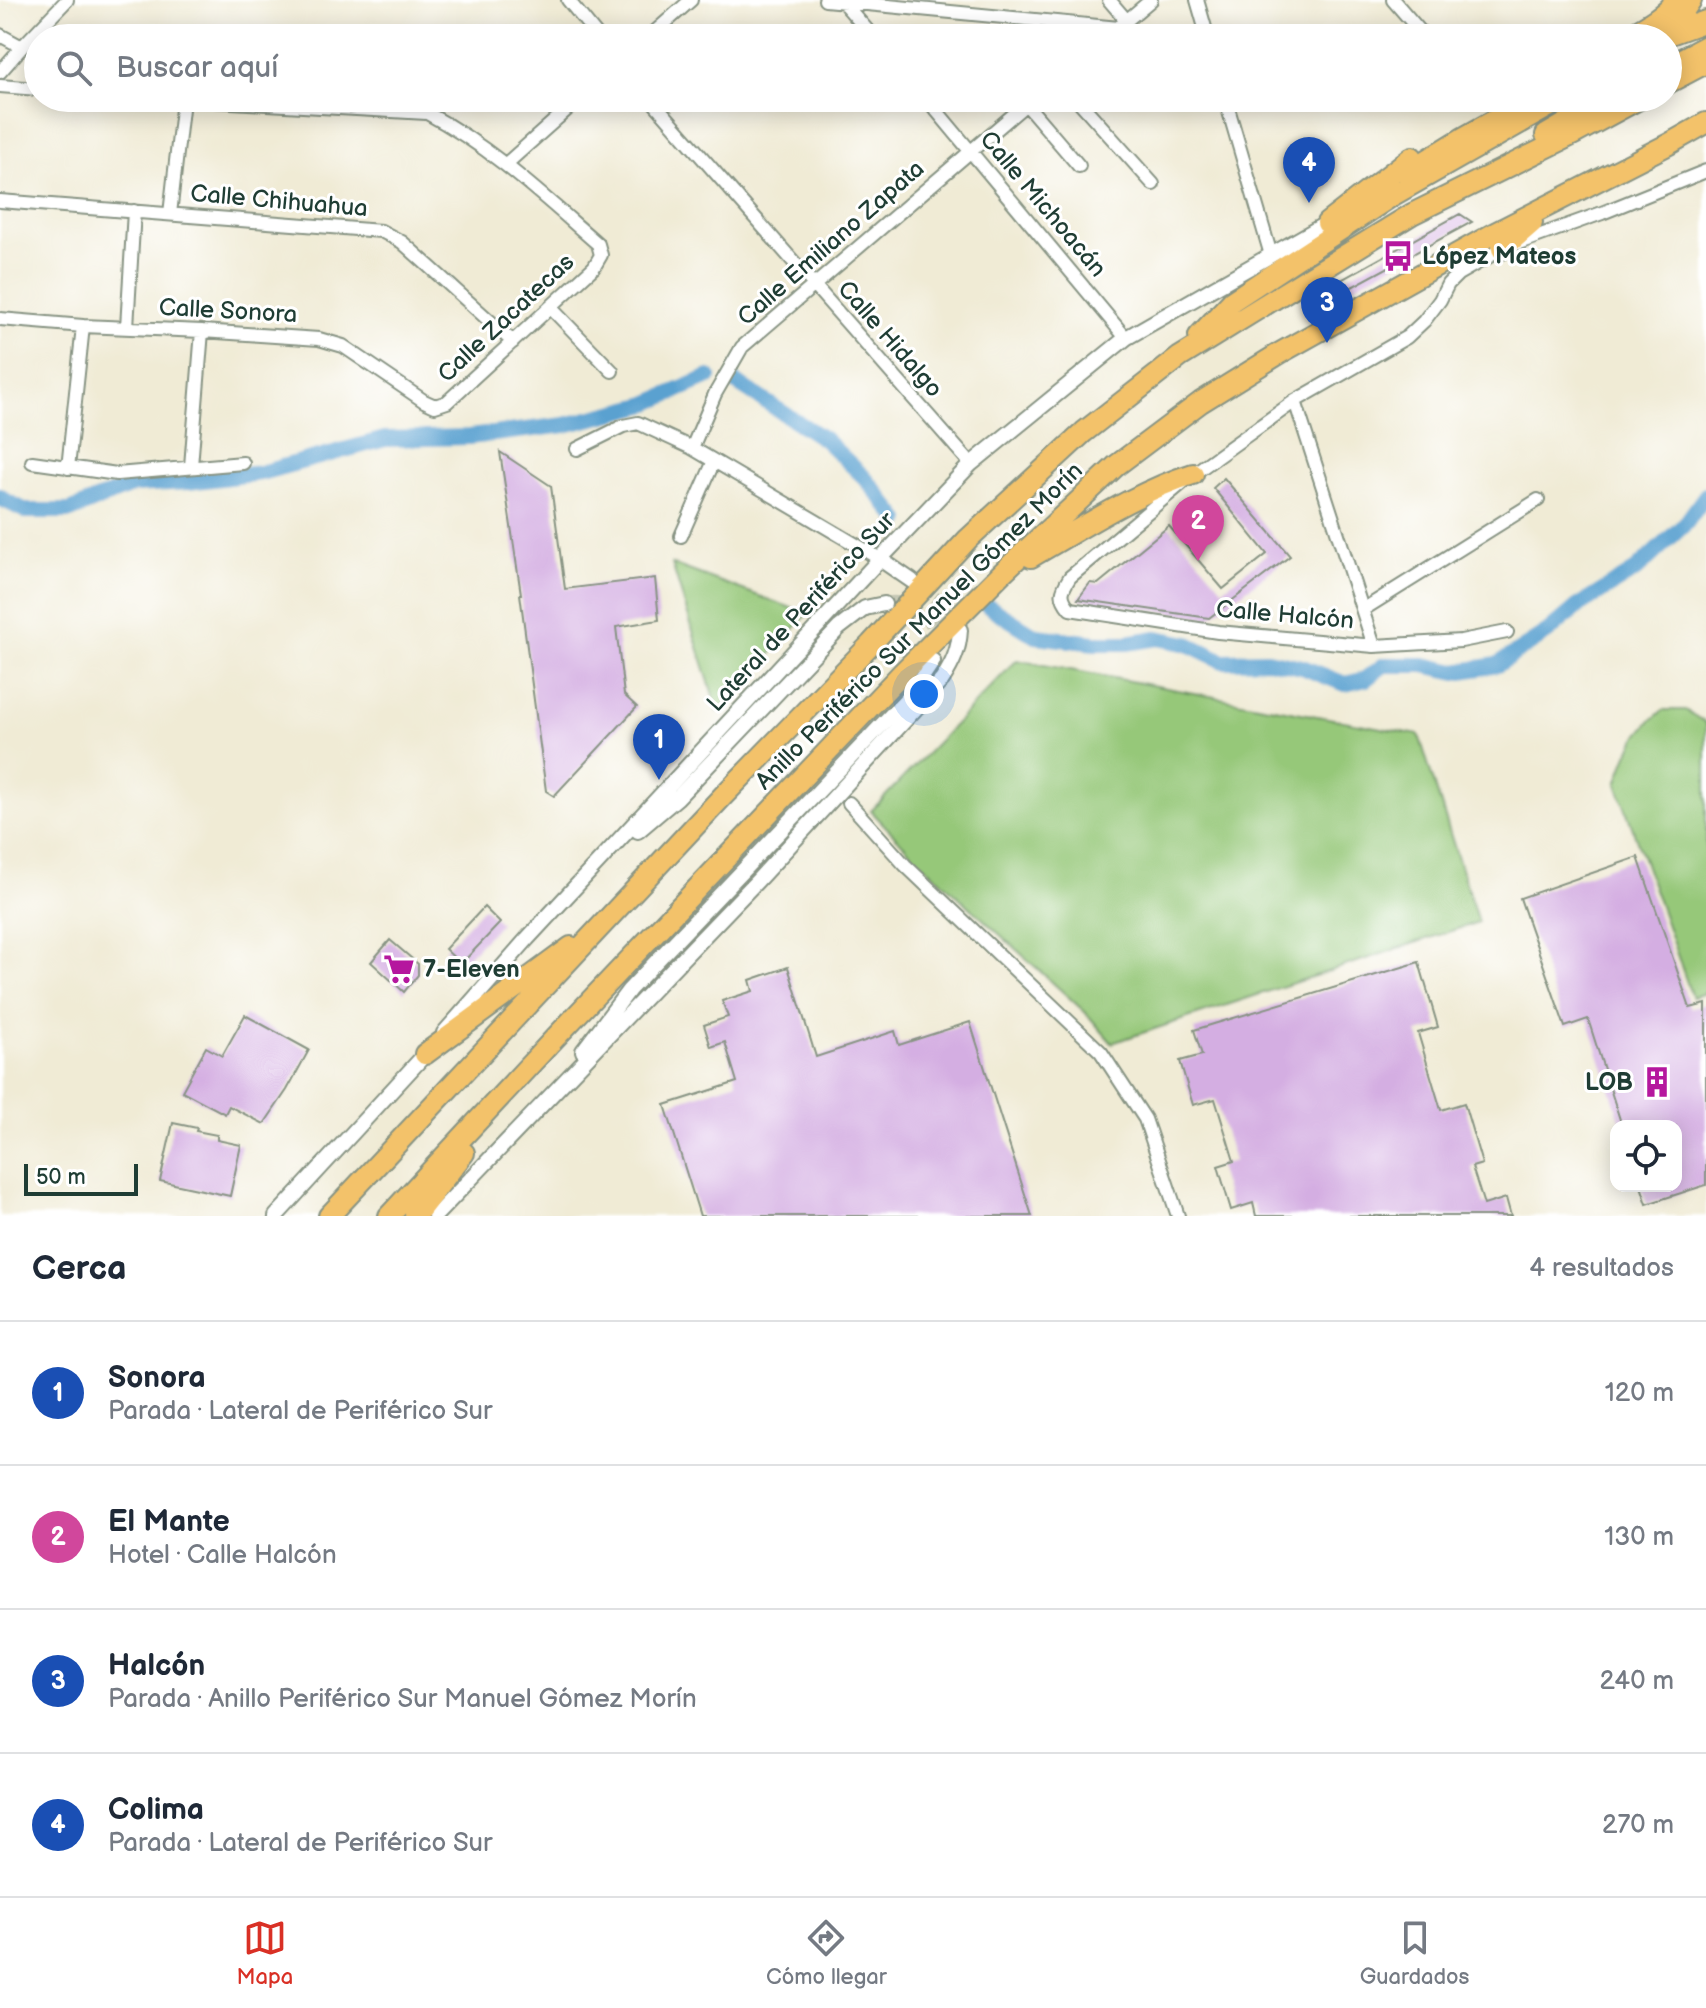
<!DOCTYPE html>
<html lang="es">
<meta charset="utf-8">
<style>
body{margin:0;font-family:"Balsamiq Sans",sans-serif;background:#f6f6f7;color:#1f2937}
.controls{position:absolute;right:24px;bottom:24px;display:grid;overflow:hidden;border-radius:16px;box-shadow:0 4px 20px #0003}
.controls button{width:72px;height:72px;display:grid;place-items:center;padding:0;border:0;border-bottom:2px solid #e0e1e3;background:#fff;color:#1f2937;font:40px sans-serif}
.scale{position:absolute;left:24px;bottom:20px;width:114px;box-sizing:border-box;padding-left:8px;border:4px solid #1f3d34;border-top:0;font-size:22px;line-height:28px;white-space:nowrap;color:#1f3d34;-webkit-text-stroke:6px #fff;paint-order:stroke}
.you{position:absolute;left:924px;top:694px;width:28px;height:28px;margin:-20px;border:6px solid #fff;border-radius:50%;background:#1a73e8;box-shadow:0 0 0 12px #1a73e833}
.badge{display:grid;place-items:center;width:52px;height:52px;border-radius:50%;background:#d93025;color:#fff;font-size:26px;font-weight:700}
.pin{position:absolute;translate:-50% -66px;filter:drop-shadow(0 2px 4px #0008)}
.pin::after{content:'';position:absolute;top:42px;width:28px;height:24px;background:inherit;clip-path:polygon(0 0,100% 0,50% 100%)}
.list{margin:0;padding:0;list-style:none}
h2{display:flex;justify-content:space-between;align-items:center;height:104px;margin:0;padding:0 32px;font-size:34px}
h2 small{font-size:26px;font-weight:400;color:#747a83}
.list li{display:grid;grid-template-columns:52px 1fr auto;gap:24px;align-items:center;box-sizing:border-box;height:144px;padding:0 32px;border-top:2px solid #e0e1e3}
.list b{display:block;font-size:30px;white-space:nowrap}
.list p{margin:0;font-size:26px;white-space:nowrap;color:#747a83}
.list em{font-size:26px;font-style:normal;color:#747a83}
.icon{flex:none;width:44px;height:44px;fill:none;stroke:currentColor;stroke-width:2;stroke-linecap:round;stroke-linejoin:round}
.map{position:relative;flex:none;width:1706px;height:1216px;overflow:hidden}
.search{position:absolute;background:#fff;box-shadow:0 4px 20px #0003;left:24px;right:24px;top:24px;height:88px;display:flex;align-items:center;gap:20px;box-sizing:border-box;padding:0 28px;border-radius:44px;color:#747a83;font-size:30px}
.sheet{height:680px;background:#fff}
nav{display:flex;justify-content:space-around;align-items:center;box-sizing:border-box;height:112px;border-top:2px solid #e0e1e3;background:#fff;font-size:22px;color:#747a83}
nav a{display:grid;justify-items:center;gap:4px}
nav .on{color:#d93025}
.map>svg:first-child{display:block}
.green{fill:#96c879;stroke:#5a8256;stroke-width:2}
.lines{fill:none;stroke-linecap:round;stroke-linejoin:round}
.canal{stroke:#5aa1d0;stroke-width:16}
.building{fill:#d4aee2}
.tertiary-tunnel{stroke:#c6c8b5;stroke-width:14;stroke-dasharray:14 7;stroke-linecap:butt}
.minor-casing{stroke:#889484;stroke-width:16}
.tertiary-casing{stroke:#889484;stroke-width:18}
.trunk-casing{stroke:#889484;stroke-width:24}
.minor{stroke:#fff;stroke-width:12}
.tertiary{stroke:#fff;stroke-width:14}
.trunk{stroke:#f3c26a;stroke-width:20}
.labels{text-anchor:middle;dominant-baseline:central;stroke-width:6;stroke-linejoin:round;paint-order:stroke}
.street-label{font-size:24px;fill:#1f3d34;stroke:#fff}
.poi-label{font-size:24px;font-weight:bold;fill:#1f3d34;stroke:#fff;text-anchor:start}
</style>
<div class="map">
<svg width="1706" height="1216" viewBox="0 0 1706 1216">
<rect width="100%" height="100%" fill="#fff"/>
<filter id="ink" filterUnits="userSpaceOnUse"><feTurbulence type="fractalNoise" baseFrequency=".0125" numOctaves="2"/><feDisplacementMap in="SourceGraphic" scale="16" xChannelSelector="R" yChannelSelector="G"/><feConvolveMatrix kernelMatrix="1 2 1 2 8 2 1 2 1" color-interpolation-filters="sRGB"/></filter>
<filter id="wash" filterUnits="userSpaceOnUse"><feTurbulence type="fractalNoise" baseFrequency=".006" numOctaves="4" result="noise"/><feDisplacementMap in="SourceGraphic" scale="32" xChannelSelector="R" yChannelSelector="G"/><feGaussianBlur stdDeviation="1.8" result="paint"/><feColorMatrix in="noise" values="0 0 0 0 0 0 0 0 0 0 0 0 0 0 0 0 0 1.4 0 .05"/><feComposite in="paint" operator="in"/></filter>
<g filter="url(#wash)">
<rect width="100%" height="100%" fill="#f0ebd5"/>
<path class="green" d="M672 564 808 614 718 711Z
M1017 660 1419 735 1478 922 1112 1043 1086 1013 915 857 871 811Z
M1663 710H1685L1706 723V993L1692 997 1617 784C1629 750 1634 733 1663 710Z"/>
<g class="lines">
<path class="canal" d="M735 382 824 439 865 478 899 520
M0 496 4 500 26 511H70L133 485 188 482 260 473 385 439 469 437 565 425 644 405 709 377
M988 606 1036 636 1095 643H1127L1157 638 1188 644 1223 661 1268 660 1302 667 1345 684 1366 679 1384 665H1424L1456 672 1497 665 1548 632 1577 607 1636 570 1686 523 1706 495"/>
</g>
<g id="blocks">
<path class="building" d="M1460 214 1472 222 1337 295 1325 289Z
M500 452 551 486 565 589 655 578 659 620 616 627 624 695 637 707 554 796 546 791 520 594H521Z
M1224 478 1290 556 1209 618 1078 599 1090 583 1098 584 1169 526 1223 589 1267 554 1213 488Z
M1638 857 1690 1008 1706 1004V1185L1647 1204 1641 1186H1676V1126H1622L1588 1019 1565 1027 1520 898Z
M484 907 500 923 461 964 445 949Z
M390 940 418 964V975L404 992 371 962Z
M1419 962 1438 1027 1418 1033 1441 1110 1464 1103 1482 1164 1472 1167 1484 1205 1506 1198 1511 1216H1256L1253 1203 1231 1210 1218 1166 1234 1161 1215 1099 1193 1105 1180 1061 1202 1055 1194 1030Z
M788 967 816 1057 895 1031 899 1045 970 1022 1032 1216H700L665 1105 737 1082 725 1042 711 1047 704 1025 728 1017 722 1001 753 991 750 980Z
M245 1015 309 1050 287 1090 264 1124 229 1106 225 1114 182 1091 206 1047 222 1056Z
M173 1123 197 1128 196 1131 217 1135V1140L241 1145 230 1196 160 1181Z"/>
</g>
</g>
<g filter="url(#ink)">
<use href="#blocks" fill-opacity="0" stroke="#889484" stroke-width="2"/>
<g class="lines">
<path class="tertiary-tunnel" d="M917 585C933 597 949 607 958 626
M884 604C910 598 938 616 937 645"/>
<defs>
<path id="minor" d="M568 0 599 38
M825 0 1119 28
M1109 0 1127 21
M1197 0 1208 38
M1393 0 1426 38
M842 1 874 38
M0 35 22 47
M648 38 691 0
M1106 38 1151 0
M0 72 22 47 67 0
M0 86 38 89
M650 98 971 464
M926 98 1126 338
M1076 98 1153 184
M1225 98 1271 255
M1026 104 1079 166
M506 164 580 98
M0 201 381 231 402 242 513 342
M170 214 183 100
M550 307 612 371
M0 319 83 326 202 331 319 339 343 346 424 401 435 406 447 402 594 267 601 255 598 244C544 197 491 147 427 113L161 98
M127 327 134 211
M1295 401 1374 646
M692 448 715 394 742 347 1033 98
M577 449 623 426 638 423 692 448 880 559
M32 462 117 474 243 463
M191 466 202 331
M68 468 83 326
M681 536 714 461
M1364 609 1538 500
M1507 632 1461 641 1374 646 1218 632 1070 609C1059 596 1061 591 1070 577L1193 474 1295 401 1407 337 1424 321 1440 300 1448 284 1458 274 1502 249 1602 213 1706 171
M849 803 905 865 1101 1052 1145 1119 1178 1216"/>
<path id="tertiary" d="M880 559 912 581
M638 831 677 798 839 628 865 608 884 604
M444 1033 527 939 880 559 971 464 1126 338 1327 223
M583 1051 629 990 910 695 933 661
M276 1216 430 1049
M435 1216 757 881 942 680C953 663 959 650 960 630"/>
<path id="trunk" d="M1665 36 1706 21
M1624 38C1643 27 1663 17 1676 0
M1661 38 1673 27 1691 0
M1668 66 1706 46
M1668 83 1706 63
M1546 135 1609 98
M1406 173 1463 138 1534 98
M1327 223 1412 157
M1502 249 1532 223
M1199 336 1232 301 1395 194 1564 98
M1031 557C1082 528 1138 491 1193 474
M425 1054 571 947
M329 1216 723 796 871 644 968 539 1084 432 1180 357 1412 214 1576 133 1641 98
M389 1216 554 1039 903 672 1003 572 1117 465 1201 402 1280 353 1493 234 1669 144 1706 123
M415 1216 464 1153"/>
</defs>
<use href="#minor" class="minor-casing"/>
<use href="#tertiary" class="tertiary-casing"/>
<use href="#trunk" class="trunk-casing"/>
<use href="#minor" class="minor"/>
<use href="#tertiary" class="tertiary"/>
<use href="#trunk" class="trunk"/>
</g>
</g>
<defs>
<symbol id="bus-bare" viewBox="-9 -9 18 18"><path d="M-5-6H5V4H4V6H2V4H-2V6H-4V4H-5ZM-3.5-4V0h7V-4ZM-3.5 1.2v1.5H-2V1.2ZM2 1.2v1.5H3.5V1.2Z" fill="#b5179e" stroke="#fff" stroke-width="2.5" paint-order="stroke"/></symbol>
<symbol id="supermarket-bare" viewBox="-9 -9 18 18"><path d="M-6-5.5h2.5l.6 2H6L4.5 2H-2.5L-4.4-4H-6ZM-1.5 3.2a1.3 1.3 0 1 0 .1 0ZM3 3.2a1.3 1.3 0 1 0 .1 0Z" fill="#b5179e" stroke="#fff" stroke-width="2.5" paint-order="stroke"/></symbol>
<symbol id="building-bare" viewBox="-9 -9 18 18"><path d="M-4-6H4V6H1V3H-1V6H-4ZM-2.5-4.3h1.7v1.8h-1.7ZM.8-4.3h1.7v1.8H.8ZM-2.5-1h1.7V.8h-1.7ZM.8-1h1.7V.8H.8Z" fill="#b5179e" stroke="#fff" stroke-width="2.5" paint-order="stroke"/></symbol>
</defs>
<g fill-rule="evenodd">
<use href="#bus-bare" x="1376" y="234" width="44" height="44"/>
<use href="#supermarket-bare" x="377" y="947" width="44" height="44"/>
<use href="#building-bare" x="1635" y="1060" width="44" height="44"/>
</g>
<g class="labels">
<g class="street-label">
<text transform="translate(279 201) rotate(5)">Calle Chihuahua</text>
<text transform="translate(1043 204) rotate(50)">Calle Michoacán</text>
<text transform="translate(831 243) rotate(-41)">Calle Emiliano Zapata</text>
<text transform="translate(228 311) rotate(3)">Calle Sonora</text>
<text transform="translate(506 318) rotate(-43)">Calle Zacatecas</text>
<text transform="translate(890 339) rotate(49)">Calle Hidalgo</text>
<text transform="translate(801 612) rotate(-47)">Lateral de Periférico Sur</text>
<text transform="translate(1285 615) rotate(5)">Calle Halcón</text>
<text transform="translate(919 626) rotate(-45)">Anillo Periférico Sur Manuel Gómez Morín</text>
</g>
<g class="poi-label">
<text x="1422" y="256">López Mateos</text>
<text x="423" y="969">7-Eleven</text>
<text x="1633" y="1082" text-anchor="end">LOB</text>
</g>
</g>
</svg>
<div class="controls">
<button><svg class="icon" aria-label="locate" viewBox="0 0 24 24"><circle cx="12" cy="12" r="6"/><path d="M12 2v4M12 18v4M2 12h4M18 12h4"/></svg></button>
</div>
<div class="scale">50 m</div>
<div class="you"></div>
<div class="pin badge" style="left:659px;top:780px;background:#1a4fb4">1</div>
<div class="pin badge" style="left:1198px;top:561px;background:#d1479c">2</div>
<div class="pin badge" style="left:1327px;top:343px;background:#1a4fb4">3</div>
<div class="pin badge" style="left:1309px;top:203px;background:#1a4fb4">4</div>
<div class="search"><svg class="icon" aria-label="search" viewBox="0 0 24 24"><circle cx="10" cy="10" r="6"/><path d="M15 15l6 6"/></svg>Buscar aquí</div>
</div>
<section class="sheet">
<h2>Cerca<small>4 resultados</small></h2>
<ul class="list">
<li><span class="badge" style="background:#1a4fb4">1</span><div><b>Sonora</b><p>Parada · Lateral de Periférico Sur</p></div><em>120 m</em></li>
<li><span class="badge" style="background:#d1479c">2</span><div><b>El Mante</b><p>Hotel · Calle Halcón</p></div><em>130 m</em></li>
<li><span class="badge" style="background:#1a4fb4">3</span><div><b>Halcón</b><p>Parada · Anillo Periférico Sur Manuel Gómez Morín</p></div><em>240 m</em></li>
<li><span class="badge" style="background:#1a4fb4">4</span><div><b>Colima</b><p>Parada · Lateral de Periférico Sur</p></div><em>270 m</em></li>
</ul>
</section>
<nav>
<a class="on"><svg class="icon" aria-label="map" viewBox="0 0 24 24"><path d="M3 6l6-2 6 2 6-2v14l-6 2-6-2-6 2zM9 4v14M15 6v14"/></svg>Mapa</a>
<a><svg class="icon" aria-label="directions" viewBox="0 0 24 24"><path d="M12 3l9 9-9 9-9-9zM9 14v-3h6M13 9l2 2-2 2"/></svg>Cómo llegar</a>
<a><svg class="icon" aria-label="saved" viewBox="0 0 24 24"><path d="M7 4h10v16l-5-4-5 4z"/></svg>Guardados</a>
</nav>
